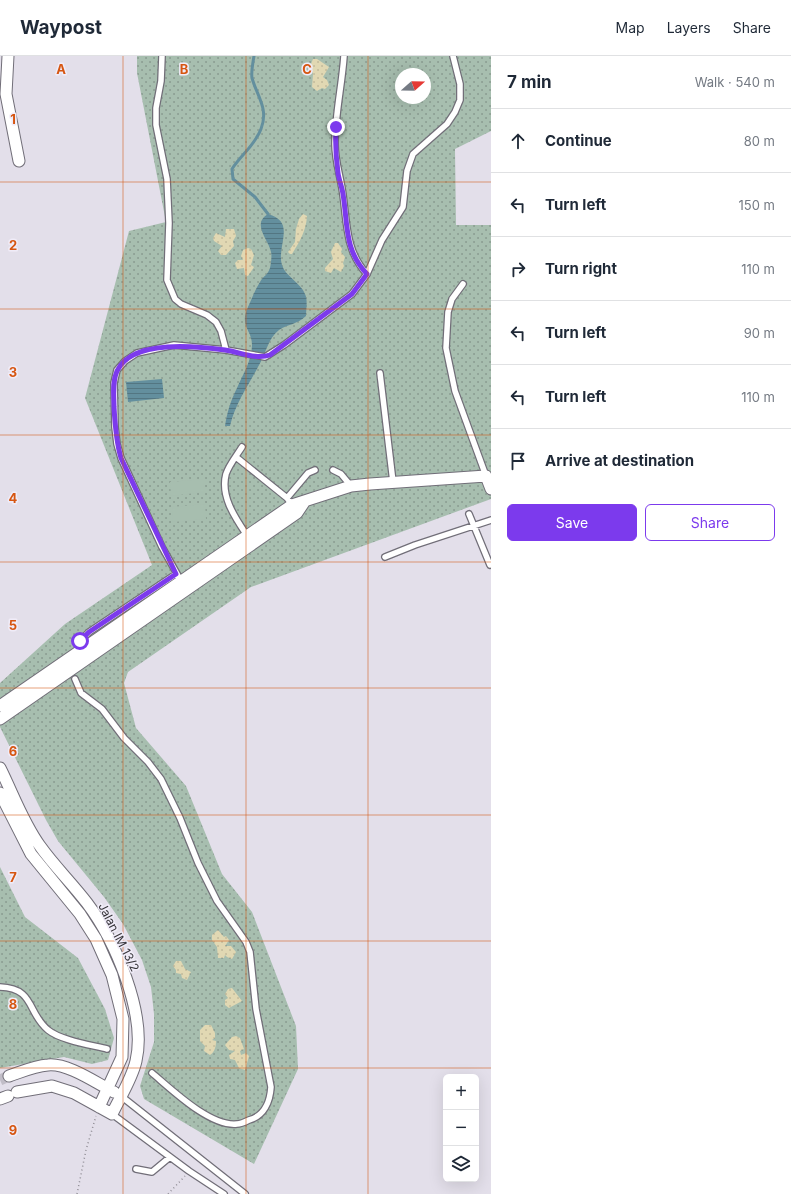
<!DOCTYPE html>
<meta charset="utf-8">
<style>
body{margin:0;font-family:Inter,sans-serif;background:#f2f2f3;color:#1f2937}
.controls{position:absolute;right:12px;bottom:12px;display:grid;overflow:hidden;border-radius:6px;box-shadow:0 4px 16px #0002}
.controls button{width:36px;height:36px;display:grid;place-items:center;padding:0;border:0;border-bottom:1px solid #e0e1e3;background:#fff;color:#1f2937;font:20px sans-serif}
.compass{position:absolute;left:395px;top:12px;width:36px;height:36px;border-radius:50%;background:#fff;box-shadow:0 4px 16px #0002;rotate:70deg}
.stop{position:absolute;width:12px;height:12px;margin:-9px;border:3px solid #7c3aed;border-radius:50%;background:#fff}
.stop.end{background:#7c3aed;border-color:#fff;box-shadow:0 1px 4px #0008}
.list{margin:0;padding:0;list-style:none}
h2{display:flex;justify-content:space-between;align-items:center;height:52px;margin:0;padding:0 16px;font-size:17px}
h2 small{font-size:13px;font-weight:400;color:#747a83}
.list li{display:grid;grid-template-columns:26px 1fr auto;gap:12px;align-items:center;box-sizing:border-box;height:64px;padding:0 16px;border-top:1px solid #e0e1e3}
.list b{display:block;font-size:15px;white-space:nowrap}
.list em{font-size:13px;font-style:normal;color:#747a83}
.actions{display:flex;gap:8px;padding:12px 16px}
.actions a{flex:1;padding:9px 0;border:1px solid #7c3aed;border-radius:6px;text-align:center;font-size:14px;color:#7c3aed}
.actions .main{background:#7c3aed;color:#fff}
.icon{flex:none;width:22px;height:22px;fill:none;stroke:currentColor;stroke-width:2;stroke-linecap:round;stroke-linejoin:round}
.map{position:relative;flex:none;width:491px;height:1138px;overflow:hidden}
header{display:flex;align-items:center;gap:24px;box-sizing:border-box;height:56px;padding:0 20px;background:#fff;border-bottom:1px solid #e0e1e3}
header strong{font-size:19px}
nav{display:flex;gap:22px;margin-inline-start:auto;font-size:14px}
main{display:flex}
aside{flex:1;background:#fff}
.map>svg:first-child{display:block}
.grass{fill:url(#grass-dots);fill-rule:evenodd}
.sand{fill:url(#sand-dots)}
.garden{fill:#a7beaf}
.water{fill:url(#water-rules)}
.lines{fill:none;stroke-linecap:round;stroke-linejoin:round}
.stream{stroke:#638f9e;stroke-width:3}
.street-tunnel{stroke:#c1bdc7;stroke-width:11;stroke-dasharray:11 5.5;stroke-linecap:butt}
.lane-casing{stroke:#716e78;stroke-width:8}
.street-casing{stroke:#716e78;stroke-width:13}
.path{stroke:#908d95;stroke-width:1.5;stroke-dasharray:1 3;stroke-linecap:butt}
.lane{stroke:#fff;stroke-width:5.5}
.street{stroke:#fff;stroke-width:11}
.route{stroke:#7c3aed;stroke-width:5}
.grid{fill:none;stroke:#d65611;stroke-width:1;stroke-opacity:0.55}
.labels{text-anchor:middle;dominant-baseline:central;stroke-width:3;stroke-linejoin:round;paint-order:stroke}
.street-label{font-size:12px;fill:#38363b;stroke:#f0ecf8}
.grid-label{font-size:13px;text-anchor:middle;font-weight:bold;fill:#d65611;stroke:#f0ecf8;stroke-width:3;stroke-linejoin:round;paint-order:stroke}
</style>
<header>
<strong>Waypost</strong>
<nav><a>Map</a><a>Layers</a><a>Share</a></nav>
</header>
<main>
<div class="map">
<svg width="491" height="1138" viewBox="0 0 491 1138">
<defs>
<pattern id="grass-dots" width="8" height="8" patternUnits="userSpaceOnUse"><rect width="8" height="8" fill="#a7beaf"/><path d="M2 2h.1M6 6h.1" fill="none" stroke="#899b90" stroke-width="1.8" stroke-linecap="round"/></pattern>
<pattern id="sand-dots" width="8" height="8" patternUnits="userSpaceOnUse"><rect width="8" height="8" fill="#e1d8b3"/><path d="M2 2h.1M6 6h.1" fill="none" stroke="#c2ba9b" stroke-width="1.8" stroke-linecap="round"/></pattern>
<pattern id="water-rules" width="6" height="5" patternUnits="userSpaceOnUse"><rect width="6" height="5" fill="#638f9e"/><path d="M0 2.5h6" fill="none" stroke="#537682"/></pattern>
</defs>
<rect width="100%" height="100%" fill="#e3dfea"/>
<path class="grass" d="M137 0H491V75L455 93 456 169H491V443L251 531 128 616 124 627 136 672 186 730 222 818 252 856 296 970 298 1013 254 1108 144 1043 140 1030 154 986V958L151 931 142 904 123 868 104 841 58 785 46 764 0 671V627L65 568 152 509 85 342 129 175 166 166 137 17ZM401 18H425V42H401Z
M0 811 25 861 78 902 105 953 114 982 108 1004 92 1008 64 1001 0 1012Z"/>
<path class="sand" d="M313 3H317L329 11 323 21 327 24 329 29 325 33 322 32 317 35 312 31 313 18 311 8Z
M303 158 307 160C306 175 300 185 292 198H290L288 196 295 186 296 173 299 163Z
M226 173H234L236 180 233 185 234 190 226 199H221L218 195 222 190 214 185 213 182 216 177 225 181Z
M335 187H338L342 193 341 196 345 201 343 207 344 210 341 216 334 212 331 217 325 215V212L333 203 331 196Z
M248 192 251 193 254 199 251 209 254 211 248 220 245 219 244 212 237 213 235 207 238 204H243L241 200 243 194Z
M218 874 224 881 226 880 229 884 225 890H231L236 896 232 903 227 901 225 899 224 902H218L217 891 212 884V879Z
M176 905H181L185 913 191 916 187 924 182 922 181 918 176 917V914L173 910Z
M232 932 242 945 229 952 225 949V944L228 942 225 938 228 933Z
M205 969H211L215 977V982L212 984 216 985C216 990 215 996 210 999L204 995 205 990 200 985V974Z
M236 980 240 982 244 993 240 995 241 999 246 997 249 1000 245 1014 239 1012 235 1004 230 1003 229 999 235 995 229 994 225 989 232 981Z"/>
<path class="garden" d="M203 423 204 436 171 440 170 426Z
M205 448 206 463 173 466 172 451Z"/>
<path class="water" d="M268 158C297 166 276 190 282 209 285 220 301 227 305 238 308 244 306 254 306 260 296 269 288 268 279 274 268 282 265 300 258 311 248 330 235 348 230 370H225C227 356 231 344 237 332 243 318 252 304 252 289 252 274 239 270 248 251 252 242 255 234 260 226 263 220 268 219 270 212 271 207 272 200 271 196 269 184 251 168 268 158Z
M162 323 164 342 128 346 126 326Z"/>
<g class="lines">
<path class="stream" d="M254 0C253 6 251 16 252 22 257 40 269 53 261 73 255 89 241 99 232 113L233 123 255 141 268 158"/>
<path class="street-tunnel" d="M0 1024 9 1020"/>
<defs>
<path id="lane" d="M162 0 161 25 156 52V69L167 123 169 167 167 224 175 243 181 248 207 259 216 266 221 275 226 294
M344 0C342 29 335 59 335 88 335 106 341 122 343 139 347 168 346 196 367 218
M463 228 452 243 448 256 446 292 455 335 486 420
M380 317 393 426
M242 391C237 399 229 409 226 418 220 441 236 463 248 481
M236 401 287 442 293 450
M333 414 341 418 351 430
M287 442 308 417 315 414
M469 458 490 509
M385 501 415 489 491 464
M181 525 162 491 121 402 117 388 115 371 114 327 117 314 125 305 137 297 174 289 226 294 265 301 284 289 352 238 367 218 382 184 403 151 407 115 413 98 447 68 455 56 460 44V28L453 0
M80 585 89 576 176 518
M75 623 81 637 102 653 124 682 148 706 161 723 180 762 198 807 217 845 246 886 250 896 256 953 271 1031C270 1046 264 1060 249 1064 245 1066 241 1068 237 1068 210 1071 171 1033 152 1017
M0 931C35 932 27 957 48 974 60 984 91 989 107 993
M121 1040 245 1138
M112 1058 189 1115 224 1138
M136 1113 152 1116 170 1101"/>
<path id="street" d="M8 0 6 38 19 105
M0 650 292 449 351 430 370 428 486 420 491 433
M0 663 297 457 305 445
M0 712C13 738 23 767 40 790 54 810 72 827 87 847 115 884 147 958 136 1005 132 1023 120 1041 112 1058L74 1037 52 1030 17 1036
M0 737 31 798 80 858 96 883 112 919 123 963 122 1001 99 1051
M9 1020C21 1016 34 1010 48 1009 68 1007 96 1027 114 1036
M0 1043 8 1040"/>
</defs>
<use href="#lane" class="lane-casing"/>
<use href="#street" class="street-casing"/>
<path class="path" d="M77 1138 86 1094 96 1060
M168 1138 185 1120"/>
<use href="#lane" class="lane"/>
<use href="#street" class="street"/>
</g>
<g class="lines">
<path class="route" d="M80 585 89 576 176 518 121 402C116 385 115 369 114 351 114 339 112 326 117 315 132 283 197 290 225 294 240 296 256 304 270 299L352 238 367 218C344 194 348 169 343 138 342 131 339 124 338 117 336 102 335 87 336 71"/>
</g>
<path class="grid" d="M123 0V1138M246 0V1138M368 0V1138M0 126H491M0 253H491M0 379H491M0 506H491M0 632H491M0 759H491M0 885H491M0 1012H491"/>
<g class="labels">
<g class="street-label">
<text transform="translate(119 881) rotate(63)">Jalan IM 13/2</text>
</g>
</g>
<g class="grid-label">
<text x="61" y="18">A</text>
<text x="184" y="18">B</text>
<text x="307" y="18">C</text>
<text x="13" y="68">1</text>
<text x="13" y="194">2</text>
<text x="13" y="321">3</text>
<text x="13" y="447">4</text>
<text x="13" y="574">5</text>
<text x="13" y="700">6</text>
<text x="13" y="826">7</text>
<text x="13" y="953">8</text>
<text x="13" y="1079">9</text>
</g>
</svg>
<div class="controls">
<button>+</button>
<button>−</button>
<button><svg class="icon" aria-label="layers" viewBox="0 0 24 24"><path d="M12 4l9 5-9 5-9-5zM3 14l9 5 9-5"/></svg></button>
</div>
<svg class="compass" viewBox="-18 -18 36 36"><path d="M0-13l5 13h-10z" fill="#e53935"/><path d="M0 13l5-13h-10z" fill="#747a83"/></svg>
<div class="stop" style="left:80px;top:585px"></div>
<div class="stop end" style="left:336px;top:71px"></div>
</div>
<aside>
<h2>7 min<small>Walk · 540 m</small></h2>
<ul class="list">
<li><svg class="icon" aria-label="ahead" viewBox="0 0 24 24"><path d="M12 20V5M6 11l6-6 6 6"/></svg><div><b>Continue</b></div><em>80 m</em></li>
<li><svg class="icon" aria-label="left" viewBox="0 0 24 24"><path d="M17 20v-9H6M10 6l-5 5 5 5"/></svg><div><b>Turn left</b></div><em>150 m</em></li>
<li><svg class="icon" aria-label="right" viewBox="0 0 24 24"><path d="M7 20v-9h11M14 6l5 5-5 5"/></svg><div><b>Turn right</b></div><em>110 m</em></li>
<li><svg class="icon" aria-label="left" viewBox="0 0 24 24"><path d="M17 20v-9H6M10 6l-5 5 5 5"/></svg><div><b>Turn left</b></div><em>90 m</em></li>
<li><svg class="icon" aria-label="left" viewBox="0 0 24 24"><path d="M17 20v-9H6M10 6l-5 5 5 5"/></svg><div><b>Turn left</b></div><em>110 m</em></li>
<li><svg class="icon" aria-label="arrive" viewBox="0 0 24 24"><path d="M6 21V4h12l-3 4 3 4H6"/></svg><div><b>Arrive at destination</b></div></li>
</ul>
<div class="actions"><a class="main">Save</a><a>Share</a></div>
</aside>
</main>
